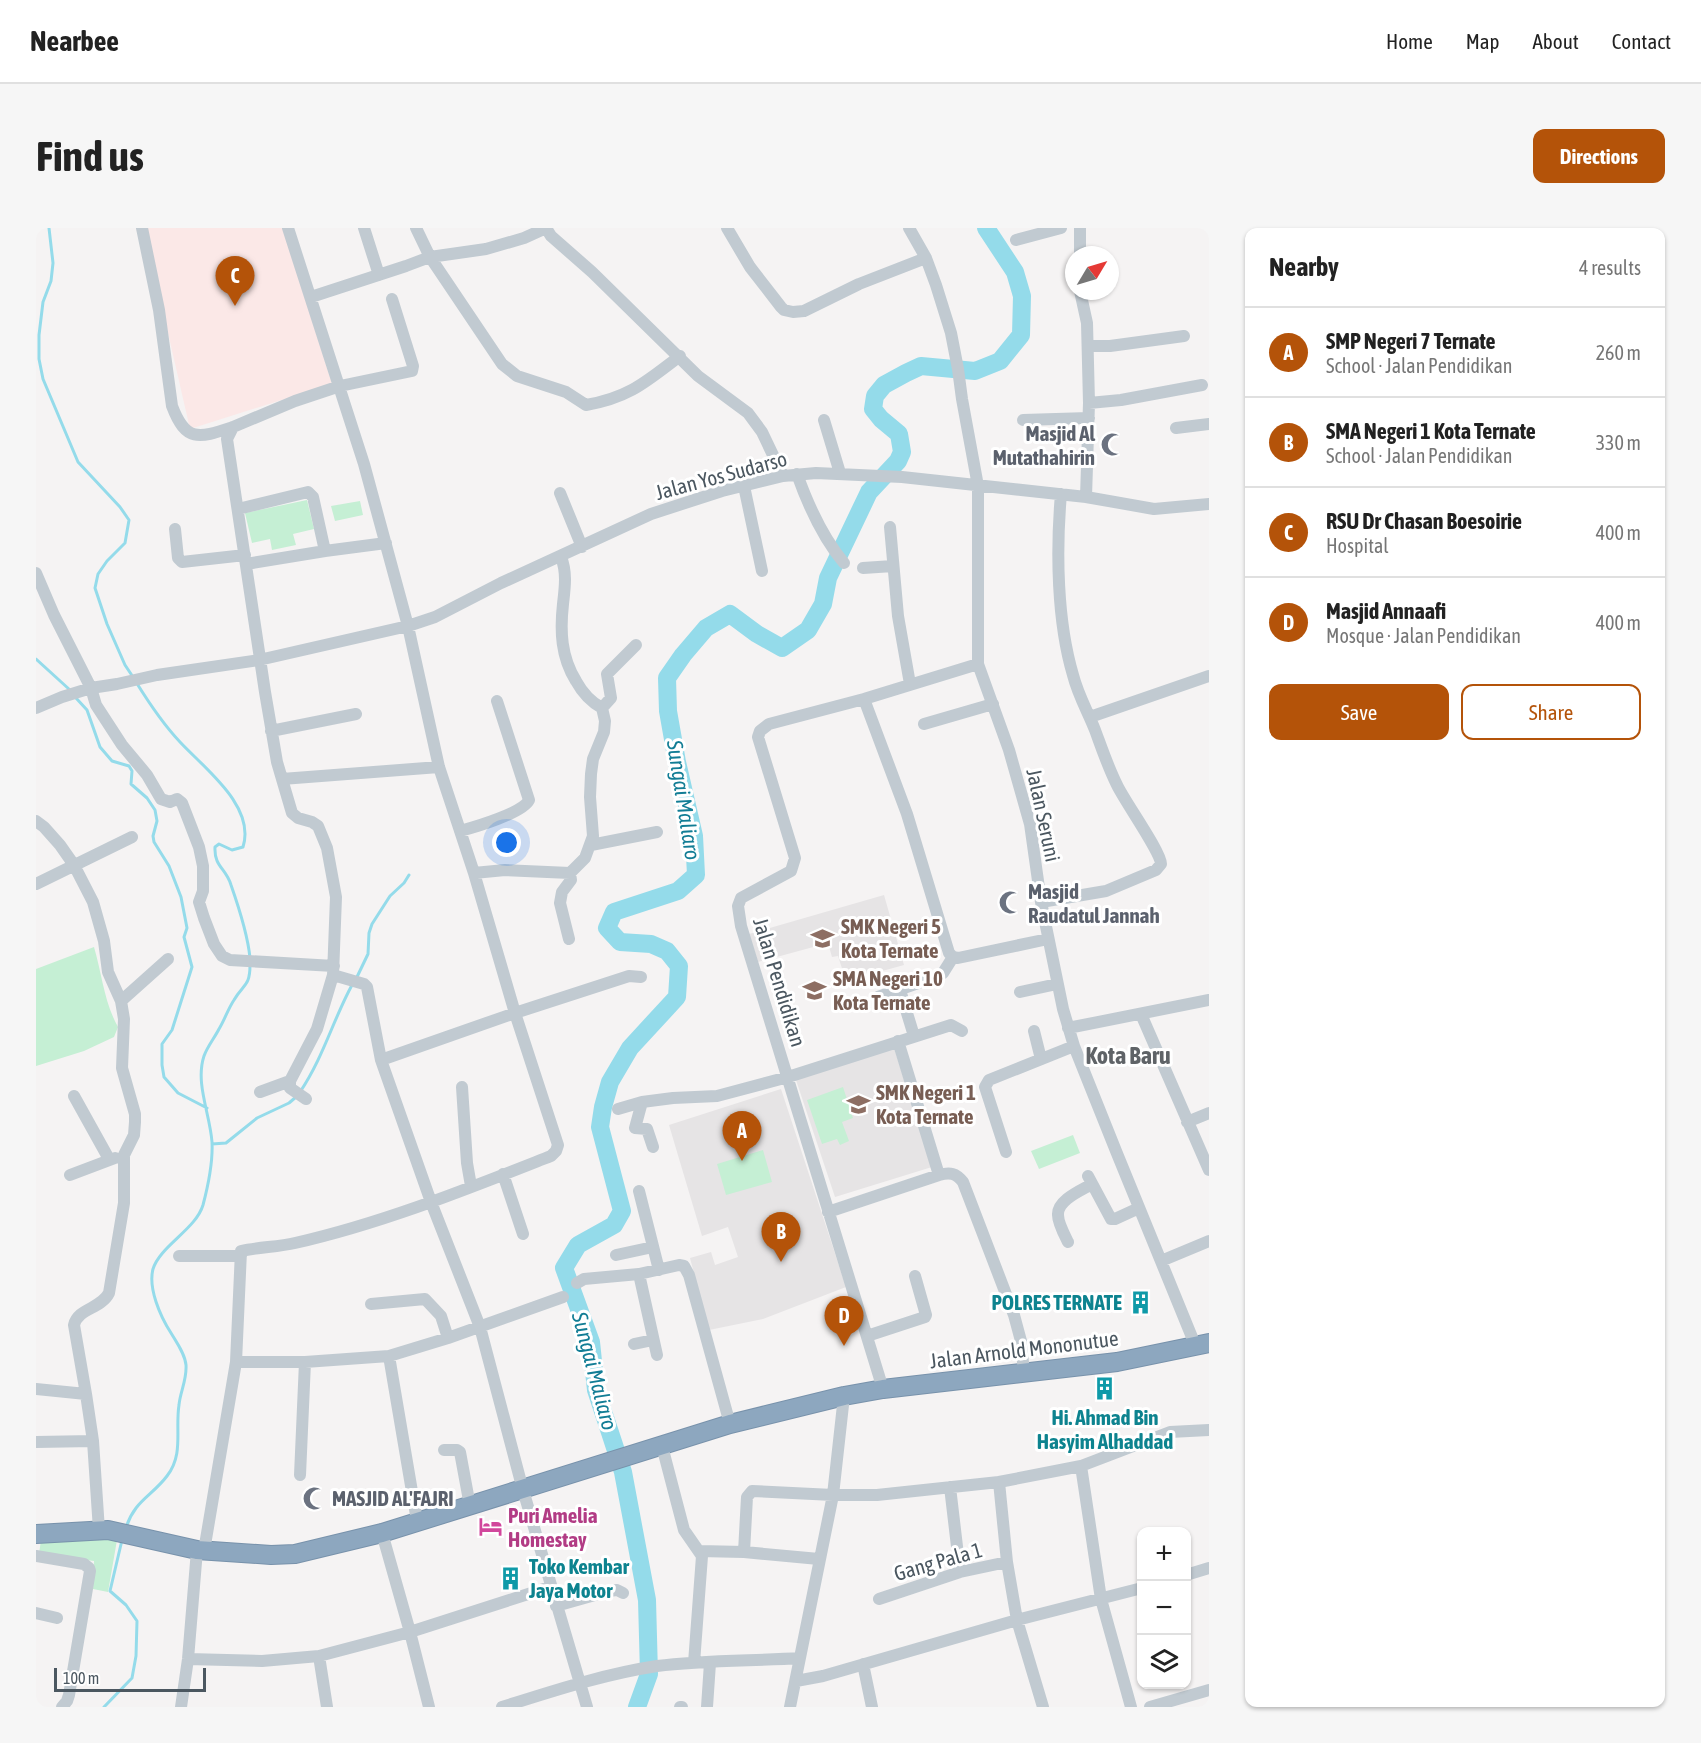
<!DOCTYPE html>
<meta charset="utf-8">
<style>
body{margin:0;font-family:"Asap Condensed",sans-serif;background:#f6f6f6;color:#222}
.controls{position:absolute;right:18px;bottom:18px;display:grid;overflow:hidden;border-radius:12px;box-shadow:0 2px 4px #0004}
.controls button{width:54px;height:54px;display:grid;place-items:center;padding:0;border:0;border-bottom:2px solid #e0e0e0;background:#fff;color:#222;font:30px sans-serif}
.compass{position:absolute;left:1029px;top:18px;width:54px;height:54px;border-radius:50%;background:#fff;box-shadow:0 2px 4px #0004;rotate:52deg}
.scale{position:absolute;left:18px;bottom:15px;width:152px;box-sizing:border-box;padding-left:6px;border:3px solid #4b5760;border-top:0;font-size:16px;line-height:21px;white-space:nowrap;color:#4b5760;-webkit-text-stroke:4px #fff;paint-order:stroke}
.you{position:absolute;left:471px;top:615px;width:21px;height:21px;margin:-15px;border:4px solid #fff;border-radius:50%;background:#1a73e8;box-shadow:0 0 0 9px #1a73e833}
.badge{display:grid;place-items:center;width:39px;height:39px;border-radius:50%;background:#b45309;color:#fff;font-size:20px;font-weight:700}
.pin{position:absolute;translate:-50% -50px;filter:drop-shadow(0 2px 3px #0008)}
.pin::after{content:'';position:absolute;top:32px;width:21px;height:18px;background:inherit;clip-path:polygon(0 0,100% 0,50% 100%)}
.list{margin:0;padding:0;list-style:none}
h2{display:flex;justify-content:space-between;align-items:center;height:78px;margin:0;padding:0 24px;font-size:26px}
h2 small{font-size:20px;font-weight:400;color:#767676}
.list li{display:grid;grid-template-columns:39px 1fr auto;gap:18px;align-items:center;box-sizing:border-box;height:90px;padding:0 24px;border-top:2px solid #e0e0e0}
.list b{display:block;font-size:22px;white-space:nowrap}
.list p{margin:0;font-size:20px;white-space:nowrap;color:#767676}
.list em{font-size:20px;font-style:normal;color:#767676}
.actions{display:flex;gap:12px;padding:18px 24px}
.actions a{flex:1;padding:14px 0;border:2px solid #b45309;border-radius:12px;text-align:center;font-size:21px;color:#b45309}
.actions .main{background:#b45309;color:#fff}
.icon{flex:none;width:33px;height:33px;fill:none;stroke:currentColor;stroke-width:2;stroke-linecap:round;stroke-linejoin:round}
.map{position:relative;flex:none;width:1173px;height:1479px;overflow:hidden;border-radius:12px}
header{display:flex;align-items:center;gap:36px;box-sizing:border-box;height:84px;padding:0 30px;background:#fff;border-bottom:2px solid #e0e0e0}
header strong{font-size:28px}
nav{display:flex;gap:33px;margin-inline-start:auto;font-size:21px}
.intro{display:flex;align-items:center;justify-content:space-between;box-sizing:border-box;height:144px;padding:0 36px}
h1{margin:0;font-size:42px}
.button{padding:15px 27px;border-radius:12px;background:#b45309;color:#fff;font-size:21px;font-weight:700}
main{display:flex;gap:36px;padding:0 36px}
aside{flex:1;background:#fff;border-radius:12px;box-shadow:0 2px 4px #0004}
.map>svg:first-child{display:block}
.education{fill:#e6e4e5}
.medical{fill:#fbe8e7}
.green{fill:#c5efd4}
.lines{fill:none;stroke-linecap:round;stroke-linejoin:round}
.stream{stroke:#94dbea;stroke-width:3}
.river{stroke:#94dbea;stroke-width:18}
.highway-casing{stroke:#7892ab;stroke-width:20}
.minor{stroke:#c1cad1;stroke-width:12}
.highway{stroke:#8da7bf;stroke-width:18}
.labels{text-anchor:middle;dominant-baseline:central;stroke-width:6;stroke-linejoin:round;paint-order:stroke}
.worship-label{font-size:21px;font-weight:bold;fill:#5b616d;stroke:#fff;text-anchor:start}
.street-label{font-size:21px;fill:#4b5760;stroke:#fff}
.education-label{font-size:21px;font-weight:bold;fill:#785e54;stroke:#fff;text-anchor:start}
.culture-label{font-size:21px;font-weight:bold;fill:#0d838f;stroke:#fff;text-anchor:end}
.hotel-label{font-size:21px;font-weight:bold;fill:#b23c85;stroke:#fff;text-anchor:start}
.water-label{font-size:22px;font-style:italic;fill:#127d95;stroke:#fff}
.quarter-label{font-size:24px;font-weight:bold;fill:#5f6367;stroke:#fff}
</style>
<header>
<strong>Nearbee</strong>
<nav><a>Home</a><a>Map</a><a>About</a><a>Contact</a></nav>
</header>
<div class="intro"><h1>Find us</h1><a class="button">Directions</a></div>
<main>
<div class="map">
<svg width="1173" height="1479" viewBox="0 0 1173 1479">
<rect width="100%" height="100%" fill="#f5f3f3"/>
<path class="education" d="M848 667 868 737 810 753 802 728 796 729 792 715 722 734 713 706Z
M857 817 896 939 799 969 759 849Z
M745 861 810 1059 727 1091 673 1102 654 1030 675 1024 679 1037 702 1029 692 999 666 1008 633 897Z"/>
<path class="medical" d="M108 0H247L296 156 154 201Z"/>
<path class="green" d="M271 272 278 301 257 306 260 317 236 322 234 311 216 315 209 285Z
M324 273 327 287 299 293 295 278Z
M58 719C66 746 68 774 82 799L78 809 48 823 0 838V741Z
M807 859 817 890 806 894 813 913 804 917 801 911 786 916 771 872Z
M1037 907 1044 925 1003 941 995 923Z
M727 922 736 954 690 967 681 936Z
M5 1312H81L72 1364 57 1361 58 1333 3 1326Z"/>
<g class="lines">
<path class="stream" d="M13 0 17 35 15 53 7 74 3 107V131L7 151 42 234 84 279 93 292 89 315 71 333 62 346 59 360 71 396 89 437 97 449
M0 431 34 462
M100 454C113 475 127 496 144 514 168 540 220 578 207 619L196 622 183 616 179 619C178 639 190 640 195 657 202 677 212 709 214 730
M40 470 51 482 64 519 76 533 93 538 96 543 95 556 111 570 119 582 121 593 117 608 118 614 133 638 145 669 151 700 148 709 156 739 136 802 126 816V837L128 849 142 865 171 880
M320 751 332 726 333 705 336 696 354 668 368 655 373 647
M264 864C287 830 297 792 316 757
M176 916 190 915 221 890 253 875 260 869
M90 1300C98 1273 116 1268 131 1248 148 1226 139 1202 143 1177 144 1164 151 1152 150 1137 149 1126 141 1115 135 1105 124 1088 112 1060 117 1041 124 1018 160 1001 167 977 172 958 177 933 176 914 174 886 159 855 168 828 171 819 179 809 183 801 189 791 192 781 198 772 207 756 214 759 214 737
M68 1479 96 1450 100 1428 101 1393 90 1377 74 1363 86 1312"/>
<path class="river" d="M601 1479 613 1446 611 1372 587 1244 560 1162 555 1114 528 1040 542 1017 578 997 586 983 564 899 567 879 574 854 594 820 641 769 643 738 631 723 615 716 584 714 571 700 578 684 642 663 660 647 658 608 641 534 632 483 631 450 647 427 670 400 694 386 721 406 746 420 772 402 787 376 792 350 833 264 862 233 866 224 863 206 845 191 837 181 839 168 848 157 870 145 885 138 939 143 964 133 985 107 986 68 979 44 950 0"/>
<defs>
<path id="highway" d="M0 1306 72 1302 161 1322 235 1327 259 1326 346 1305 694 1196 808 1168 847 1161 1081 1134 1173 1115"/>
</defs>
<use href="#highway" class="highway-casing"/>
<path class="minor" d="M106 0 123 82 136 178C150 215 163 210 197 199
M328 0 343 47
M380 0 394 29 466 136 481 148 530 164 550 177C593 170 611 153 644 128
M510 0 515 8 556 44 662 148 712 185 726 204 747 248
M691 0 714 39 745 79 748 82 757 84 768 83 823 56 890 30
M873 0 890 30 900 57 915 105 922 141 926 171 942 258V436L973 522 994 596 1005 674 1027 781 1038 818 1080 923 1160 1119
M1044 0V27
M980 12 1025 0
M1044 63 1051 95 1053 175 1050 269
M275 69 370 38 394 29 450 21 488 10 510 0
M356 71 377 138 376 143 304 158 259 173 197 199 191 211 229 464 241 534 256 585 262 590 276 594 282 598 291 620 300 669 297 747 328 756 331 759 345 832 395 974 444 1099 487 1262 551 1479
M1052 118H1074L1148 108
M1053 175 1085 172 1166 157
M788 192 804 245
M987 192 1053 190
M1140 200 1173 196
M761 246C772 277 787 310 808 335
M708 258 726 343
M524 265 546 319
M202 281 272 264 277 269 289 323
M854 299 862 388 874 456
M139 301 142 330 146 334 209 327
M210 336 289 323 350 315
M827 340 857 338
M0 345 18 387 55 460 60 477 86 517 111 547 125 571 134 574 141 571 146 575 163 619 167 638V663L163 674 168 690 178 716 186 728 194 732 298 738
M828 471 871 586 913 725 917 729 922 730 1012 711
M0 480 26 469 55 460 81 456 121 447 223 432 372 398 399 389 465 355 615 286 686 263 747 248 780 245 866 249 1050 269 1118 281 1173 276
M566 480 575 470 571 446 600 417
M1054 489 1173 448
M888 496 957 476
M235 503 320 486
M246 551 403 539
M0 593 8 599 24 617 38 637 57 674 68 713 72 744 85 773 88 791 86 840 99 886V894L98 907 88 927V975L73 1065C65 1081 42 1080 38 1097L50 1166
M424 603C439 599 487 585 493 572L461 473
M555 617 621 604
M438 645 469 642 534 645 549 630 557 608 554 569 555 546 557 531 568 504 569 493 566 480C555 474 546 464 540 453 525 429 524 403 527 376 529 359 531 344 525 329
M0 656 96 609
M1005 674 1070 663 1120 642 1125 636C1125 624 1089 574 1081 557 1072 539 1066 521 1059 502 1052 484 1042 467 1037 447 1021 393 1020 323 1025 266
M533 711 524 675 526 664 535 652 534 645
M864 762 878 808
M984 764 1021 756
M842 769 902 748 907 745 917 729
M85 773 132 731
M1105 786 1173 942
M1032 800 1173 772
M998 803 1005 831
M862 813 903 947
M345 832 479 785 593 748 605 749
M254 853V860L270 871
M426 859 431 935 435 958
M224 864 254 853 281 801 297 747
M38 868 73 931
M606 874 599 900 611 901 617 919
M582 881 606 874 637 870 681 868 752 849 915 797 926 803
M1151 894 1173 885
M970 924 949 859 953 852 1038 818
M467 946 487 1006
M34 947 79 930
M1052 948 1075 991H1079L1103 980
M603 963 623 1042
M792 984 903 947C914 944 920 945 927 954L978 1087 985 1113 988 1145
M1032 1014C1028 1006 1022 995 1022 987 1021 972 1046 962 1056 956
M580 1027 617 1019
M143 1028H205
M1125 1033 1173 1013
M603 1046 621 1127
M541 1055 548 1051 603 1046 643 1037 648 1038 653 1047 694 1196
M335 1076 389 1071 405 1088 412 1110
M831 1108 889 1089 890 1087 879 1048
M598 1116 617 1112
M353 1128 381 1293
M200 1134H269L353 1128 412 1110 527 1069
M0 1161 50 1166 57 1213 63 1302
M847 1161 705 698 702 678 705 670 755 643 759 630 722 509 724 503 733 496 828 471 942 436
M0 1214 57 1213
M626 1218 648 1302 666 1328 658 1435
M408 1222H421L424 1224 434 1278
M1045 1238 1134 1204 1173 1202
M264 1247 269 1134
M963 1254 1045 1238 1065 1371 1095 1479
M914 1259 924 1344
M168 1323 200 1134 205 1023C223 1019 242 1019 259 1015 347 995 431 961 515 928L520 923 522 917 479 785 438 645 403 539 372 398 328 236 252 0
M663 1323 708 1324 783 1331
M708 1324 711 1269 716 1263 797 1267H841L963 1254 971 1334 981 1392 1007 1479
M0 1328 48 1336 53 1340 54 1343 33 1467 31 1473 26 1479
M1150 1347 1173 1340
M843 1371 924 1344 971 1334
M520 1378 573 1363 581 1362 587 1365
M0 1385 21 1390
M283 1428 374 1404 346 1305
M152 1431 226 1433 283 1428 291 1479
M827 1436 836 1479
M760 1453 787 1448 981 1392 1106 1360
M145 1479 152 1431 161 1322
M393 1479 374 1404 514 1359
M466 1479C517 1463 568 1446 621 1438 668 1432 717 1433 764 1430
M644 1479H646
M671 1479 674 1435
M754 1479 797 1267 808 1168
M1114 1479 1173 1462"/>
<use href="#highway" class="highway"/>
</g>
<defs>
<symbol id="mosque-bare" viewBox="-9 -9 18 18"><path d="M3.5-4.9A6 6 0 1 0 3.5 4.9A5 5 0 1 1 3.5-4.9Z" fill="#6b7280" stroke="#fff" stroke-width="2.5" paint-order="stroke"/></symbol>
<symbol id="school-bare" viewBox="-9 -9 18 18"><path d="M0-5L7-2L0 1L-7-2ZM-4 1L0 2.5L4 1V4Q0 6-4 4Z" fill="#8d6e63" stroke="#fff" stroke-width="2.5" paint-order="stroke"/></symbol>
<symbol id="building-bare" viewBox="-9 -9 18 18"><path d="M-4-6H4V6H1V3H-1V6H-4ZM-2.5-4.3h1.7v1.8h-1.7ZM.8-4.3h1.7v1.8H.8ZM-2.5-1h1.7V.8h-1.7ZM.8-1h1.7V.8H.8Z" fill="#0f9aa8" stroke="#fff" stroke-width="2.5" paint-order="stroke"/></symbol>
<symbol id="hotel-bare" viewBox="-9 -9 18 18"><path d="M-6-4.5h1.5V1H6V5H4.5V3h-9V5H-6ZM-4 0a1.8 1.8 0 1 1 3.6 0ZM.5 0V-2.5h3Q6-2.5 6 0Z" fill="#d1479c" stroke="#fff" stroke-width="2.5" paint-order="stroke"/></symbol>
</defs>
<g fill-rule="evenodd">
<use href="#mosque-bare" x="1060" y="200" width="33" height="33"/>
<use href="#mosque-bare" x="958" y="658" width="33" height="33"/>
<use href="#school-bare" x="770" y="694" width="33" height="33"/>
<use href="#school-bare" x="762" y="746" width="33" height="33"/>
<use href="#school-bare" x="806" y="860" width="33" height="33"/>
<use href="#building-bare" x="1088" y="1058" width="33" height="33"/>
<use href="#building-bare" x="1052" y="1144" width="33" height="33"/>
<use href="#mosque-bare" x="262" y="1254" width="33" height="33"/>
<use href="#hotel-bare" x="438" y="1282" width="33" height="33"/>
<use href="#building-bare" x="458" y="1334" width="33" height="33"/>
</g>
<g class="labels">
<g class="worship-label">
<text x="1059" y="205" text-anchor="end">Masjid Al<tspan x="1059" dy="24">Mutathahirin</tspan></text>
<text x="992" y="663">Masjid<tspan x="992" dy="24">Raudatul Jannah</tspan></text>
<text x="296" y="1270">MASJID AL'FAJRI</text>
</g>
<g class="street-label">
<text transform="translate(685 247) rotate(-15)">Jalan Yos Sudarso</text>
<text transform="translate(1008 587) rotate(78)">Jalan Seruni</text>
<text transform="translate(744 754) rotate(73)">Jalan Pendidikan</text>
<text transform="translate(988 1121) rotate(-7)">Jalan Arnold Mononutue</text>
<text transform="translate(902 1333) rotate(-16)">Gang Pala 1</text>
</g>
<g class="education-label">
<text x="805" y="698">SMK Negeri 5<tspan x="805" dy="24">Kota Ternate</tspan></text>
<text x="797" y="750">SMA Negeri 10<tspan x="797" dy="24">Kota Ternate</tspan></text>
<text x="840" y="864">SMK Negeri 1<tspan x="840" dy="24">Kota Ternate</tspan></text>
</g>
<g class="culture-label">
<text x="1086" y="1074">POLRES TERNATE</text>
<text x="1069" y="1189" text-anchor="middle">Hi. Ahmad Bin<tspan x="1069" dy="24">Hasyim Alhaddad</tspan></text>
<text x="493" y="1338" text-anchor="start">Toko Kembar<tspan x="493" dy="24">Jaya Motor</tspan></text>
</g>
<g class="hotel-label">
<text x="472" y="1287">Puri Amelia<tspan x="472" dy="24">Homestay</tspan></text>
</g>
<g class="water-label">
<text transform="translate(648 572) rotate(81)">Sungai Maliaro</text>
<text transform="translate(559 1143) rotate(75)">Sungai Maliaro</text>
</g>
<g class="quarter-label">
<text x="1092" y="827">Kota Baru</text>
</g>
</g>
</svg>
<div class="controls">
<button>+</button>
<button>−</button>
<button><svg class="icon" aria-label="layers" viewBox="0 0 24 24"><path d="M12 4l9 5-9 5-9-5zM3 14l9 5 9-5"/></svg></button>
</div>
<svg class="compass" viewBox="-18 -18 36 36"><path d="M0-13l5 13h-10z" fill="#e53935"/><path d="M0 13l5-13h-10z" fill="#767676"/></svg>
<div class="scale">100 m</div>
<div class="you"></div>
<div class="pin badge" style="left:706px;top:933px">A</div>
<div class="pin badge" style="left:745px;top:1034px">B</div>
<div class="pin badge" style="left:199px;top:78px">C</div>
<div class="pin badge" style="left:808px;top:1118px">D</div>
</div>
<aside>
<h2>Nearby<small>4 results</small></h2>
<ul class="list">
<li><span class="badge">A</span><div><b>SMP Negeri 7 Ternate</b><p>School · Jalan Pendidikan</p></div><em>260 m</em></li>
<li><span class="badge">B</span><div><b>SMA Negeri 1 Kota Ternate</b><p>School · Jalan Pendidikan</p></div><em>330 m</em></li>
<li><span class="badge">C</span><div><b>RSU Dr Chasan Boesoirie</b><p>Hospital</p></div><em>400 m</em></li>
<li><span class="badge">D</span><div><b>Masjid Annaafi</b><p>Mosque · Jalan Pendidikan</p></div><em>400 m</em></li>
</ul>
<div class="actions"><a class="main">Save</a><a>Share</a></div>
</aside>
</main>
